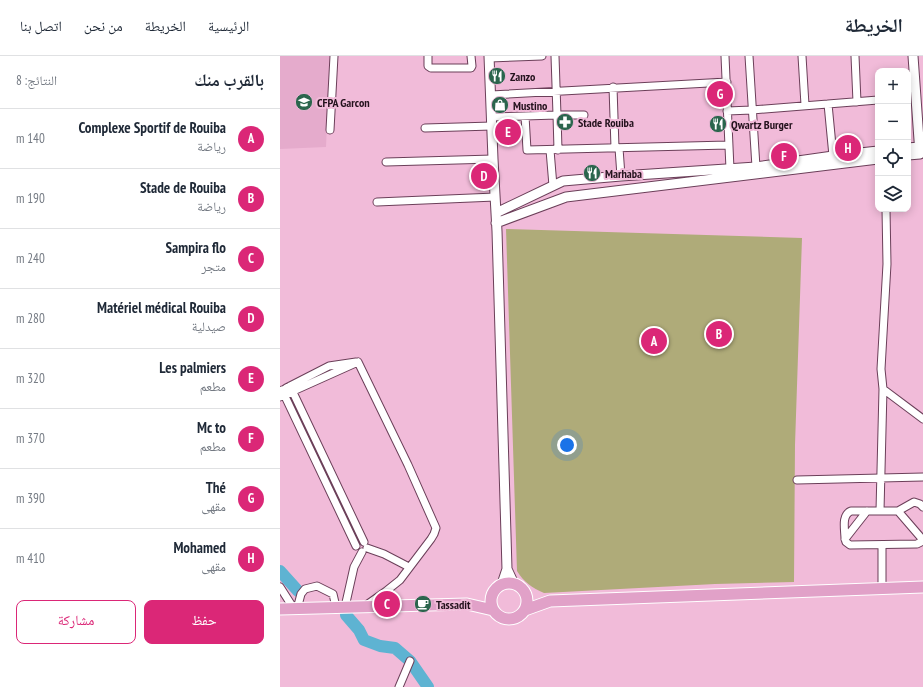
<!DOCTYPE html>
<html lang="ar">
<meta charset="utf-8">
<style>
body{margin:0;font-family:"PT Sans Narrow","Noto Naskh Arabic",sans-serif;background:#f6f6f7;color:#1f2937;direction:rtl}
.controls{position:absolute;right:12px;top:12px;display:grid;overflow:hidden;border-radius:8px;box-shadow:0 2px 10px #0003}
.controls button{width:36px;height:36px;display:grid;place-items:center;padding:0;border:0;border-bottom:1px solid #e0e1e3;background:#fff;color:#1f2937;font:20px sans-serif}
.you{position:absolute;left:287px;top:389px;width:14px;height:14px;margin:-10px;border:3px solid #fff;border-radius:50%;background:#1a73e8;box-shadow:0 0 0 6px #1a73e833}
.badge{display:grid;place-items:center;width:26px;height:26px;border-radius:50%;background:#db2777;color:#fff;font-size:13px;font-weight:700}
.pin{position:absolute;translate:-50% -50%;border:2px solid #fff;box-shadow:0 1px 4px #0006}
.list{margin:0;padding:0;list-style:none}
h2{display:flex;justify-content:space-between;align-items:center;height:52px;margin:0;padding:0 16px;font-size:17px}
h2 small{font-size:13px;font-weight:400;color:#747a83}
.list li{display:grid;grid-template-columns:26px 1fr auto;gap:12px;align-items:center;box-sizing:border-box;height:60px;padding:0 16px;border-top:1px solid #e0e1e3}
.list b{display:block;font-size:15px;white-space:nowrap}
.list p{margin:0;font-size:13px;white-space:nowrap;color:#747a83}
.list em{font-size:13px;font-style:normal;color:#747a83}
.actions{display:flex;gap:8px;padding:12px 16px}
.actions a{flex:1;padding:9px 0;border:1px solid #db2777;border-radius:8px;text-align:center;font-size:14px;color:#db2777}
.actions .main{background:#db2777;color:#fff}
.icon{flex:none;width:22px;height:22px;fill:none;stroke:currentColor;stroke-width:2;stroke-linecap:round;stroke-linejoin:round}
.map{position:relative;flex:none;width:643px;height:631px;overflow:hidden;direction:ltr}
header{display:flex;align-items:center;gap:24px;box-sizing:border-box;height:56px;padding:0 20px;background:#fff;border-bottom:1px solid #e0e1e3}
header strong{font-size:19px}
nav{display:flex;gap:22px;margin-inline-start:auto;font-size:14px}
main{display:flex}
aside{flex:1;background:#fff}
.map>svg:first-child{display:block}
.built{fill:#e5abcc}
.green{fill:#afab79}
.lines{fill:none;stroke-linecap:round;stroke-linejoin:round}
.river{stroke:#5eb3d2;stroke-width:12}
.minor-casing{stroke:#6b3f59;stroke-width:9}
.tertiary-casing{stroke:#6b3f59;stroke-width:11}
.primary-casing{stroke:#fff;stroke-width:13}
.minor{stroke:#fff;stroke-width:7}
.tertiary{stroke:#fff;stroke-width:9}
.primary{stroke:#e1a1c8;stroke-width:11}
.labels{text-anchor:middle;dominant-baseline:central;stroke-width:4;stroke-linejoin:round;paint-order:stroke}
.poi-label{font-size:12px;font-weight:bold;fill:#24121d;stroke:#f1bbd9;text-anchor:start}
</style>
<header>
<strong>الخريطة</strong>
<nav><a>الرئيسية</a><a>الخريطة</a><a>من نحن</a><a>اتصل بنا</a></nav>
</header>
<main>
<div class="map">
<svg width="643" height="631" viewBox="0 0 643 631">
<rect width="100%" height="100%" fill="#f1bbd9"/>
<path class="built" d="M0 0H50L46 91 0 93Z"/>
<path class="green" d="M226 173 522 182 515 389 514 526 435 528 264 537C252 532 244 526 237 515Z"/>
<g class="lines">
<path class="river" d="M0 515 18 535
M66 559 79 574 84 584 100 590 115 592 130 605 148 631"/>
<defs>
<path id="minor" d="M148 0V10L151 12H191L192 10 191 0
M445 0 450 113
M469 0 476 111
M522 0 525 49
M575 0 577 46
M209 2 262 0
M333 31 335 92
M211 39 447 26
M548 48 553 100
M447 55 472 54 598 44
M245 60 247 94 448 89
M211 61 277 59 275 0
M145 72 212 70
M50 74 54 0
M339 92 341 120
M270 94 273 130
M278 94 277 59H304
M106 106 213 103
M97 146 215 141
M606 153 607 208 601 313 603 333 643 363
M78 306 128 409 156 472 154 478 151 483 120 524 105 536 85 550
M10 330 84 486
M6 332 49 310 76 306
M2 334 76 490
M0 341 78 306
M517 424 643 421
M643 451 640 448 634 446 618 455H571C561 459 565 474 565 483L566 486 570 489 637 488 641 486 643 483
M600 455 603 333
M618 455 643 484
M565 483 587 455
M87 492 104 498 129 511
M0 531 14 553
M602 533V489
M65 551 74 511 82 496
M17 553 21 538 25 533 37 530 53 538 56 551
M119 631 130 605"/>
<path id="tertiary" d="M209 0 213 103 217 175 227 513 222 528
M628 92 639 91
M628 99 640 98 633 0
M216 157 283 125 341 120 476 111 553 100 598 95
M216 167 286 141 598 103
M227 513 234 528"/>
<path id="primary" d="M211 545a18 18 0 1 1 36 0a18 18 0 1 1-36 0Z
M0 553 187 548 213 554
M245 554 270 545 643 531"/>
</defs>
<use href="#minor" class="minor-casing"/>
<use href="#tertiary" class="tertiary-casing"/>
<use href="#primary" class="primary-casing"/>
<use href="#minor" class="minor"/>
<use href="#tertiary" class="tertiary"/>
<use href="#primary" class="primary"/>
</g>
<defs>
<symbol id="restaurant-disc" viewBox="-11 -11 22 22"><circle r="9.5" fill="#2b654d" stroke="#f1bbd9"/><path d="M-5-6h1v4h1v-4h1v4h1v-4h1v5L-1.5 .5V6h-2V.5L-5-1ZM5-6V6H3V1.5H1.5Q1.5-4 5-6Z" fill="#fff"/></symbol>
<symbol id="university-disc" viewBox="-11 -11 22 22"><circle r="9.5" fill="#2b654d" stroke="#f1bbd9"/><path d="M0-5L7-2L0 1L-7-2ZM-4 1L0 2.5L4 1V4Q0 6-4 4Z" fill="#fff"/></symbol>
<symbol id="shop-disc" viewBox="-11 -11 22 22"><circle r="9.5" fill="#2b654d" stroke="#f1bbd9"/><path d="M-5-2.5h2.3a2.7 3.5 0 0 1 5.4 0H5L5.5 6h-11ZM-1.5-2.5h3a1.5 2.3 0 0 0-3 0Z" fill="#fff"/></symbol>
<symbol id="pharmacy-disc" viewBox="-11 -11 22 22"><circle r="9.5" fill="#2b654d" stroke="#f1bbd9"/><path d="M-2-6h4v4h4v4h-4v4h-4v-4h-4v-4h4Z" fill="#fff"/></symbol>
<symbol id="cafe-disc" viewBox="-11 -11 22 22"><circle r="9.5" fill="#2b654d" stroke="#f1bbd9"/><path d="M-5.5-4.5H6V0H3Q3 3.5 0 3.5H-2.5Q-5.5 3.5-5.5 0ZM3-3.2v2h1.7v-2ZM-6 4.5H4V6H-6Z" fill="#fff"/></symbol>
</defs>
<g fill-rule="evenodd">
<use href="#restaurant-disc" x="207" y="10" width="20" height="20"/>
<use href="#university-disc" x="14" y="36" width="20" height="20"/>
<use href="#shop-disc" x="210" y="39" width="20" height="20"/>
<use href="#pharmacy-disc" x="275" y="56" width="20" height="20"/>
<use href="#restaurant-disc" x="428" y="58" width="20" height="20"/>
<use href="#restaurant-disc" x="302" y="107" width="20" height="20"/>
<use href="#cafe-disc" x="133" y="538" width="20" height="20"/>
</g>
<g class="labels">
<g class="poi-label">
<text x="230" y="20">Zanzo</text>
<text x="37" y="46">CFPA Garcon</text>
<text x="233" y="49">Mustino</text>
<text x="298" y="66">Stade Rouiba</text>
<text x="451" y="68">Qwartz Burger</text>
<text x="325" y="117">Marhaba</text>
<text x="156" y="548">Tassadit</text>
</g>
</g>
</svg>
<div class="controls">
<button>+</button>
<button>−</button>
<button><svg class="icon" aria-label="locate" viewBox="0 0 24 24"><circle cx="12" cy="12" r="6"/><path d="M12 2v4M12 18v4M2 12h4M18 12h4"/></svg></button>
<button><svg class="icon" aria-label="layers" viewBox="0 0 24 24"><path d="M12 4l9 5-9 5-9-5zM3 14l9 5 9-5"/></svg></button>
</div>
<div class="you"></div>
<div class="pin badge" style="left:374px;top:285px">A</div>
<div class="pin badge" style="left:439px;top:278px">B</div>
<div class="pin badge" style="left:107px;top:548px">C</div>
<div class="pin badge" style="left:204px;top:120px">D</div>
<div class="pin badge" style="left:228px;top:76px">E</div>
<div class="pin badge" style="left:504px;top:100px">F</div>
<div class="pin badge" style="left:440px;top:38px">G</div>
<div class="pin badge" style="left:568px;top:92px">H</div>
</div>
<aside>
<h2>بالقرب منك<small>النتائج: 8</small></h2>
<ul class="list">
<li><span class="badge">A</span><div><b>Complexe Sportif de Rouiba</b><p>رياضة</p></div><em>140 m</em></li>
<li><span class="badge">B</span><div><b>Stade de Rouiba</b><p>رياضة</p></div><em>190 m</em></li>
<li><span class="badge">C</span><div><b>Sampira flo</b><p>متجر</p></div><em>240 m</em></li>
<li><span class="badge">D</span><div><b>Matériel médical Rouiba</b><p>صيدلية</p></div><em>280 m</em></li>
<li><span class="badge">E</span><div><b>Les palmiers</b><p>مطعم</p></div><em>320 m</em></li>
<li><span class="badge">F</span><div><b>Mc to</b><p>مطعم</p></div><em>370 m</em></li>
<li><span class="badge">G</span><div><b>Thé</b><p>مقهى</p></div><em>390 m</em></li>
<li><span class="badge">H</span><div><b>Mohamed</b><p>مقهى</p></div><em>410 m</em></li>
</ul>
<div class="actions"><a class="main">حفظ</a><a>مشاركة</a></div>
</aside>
</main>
